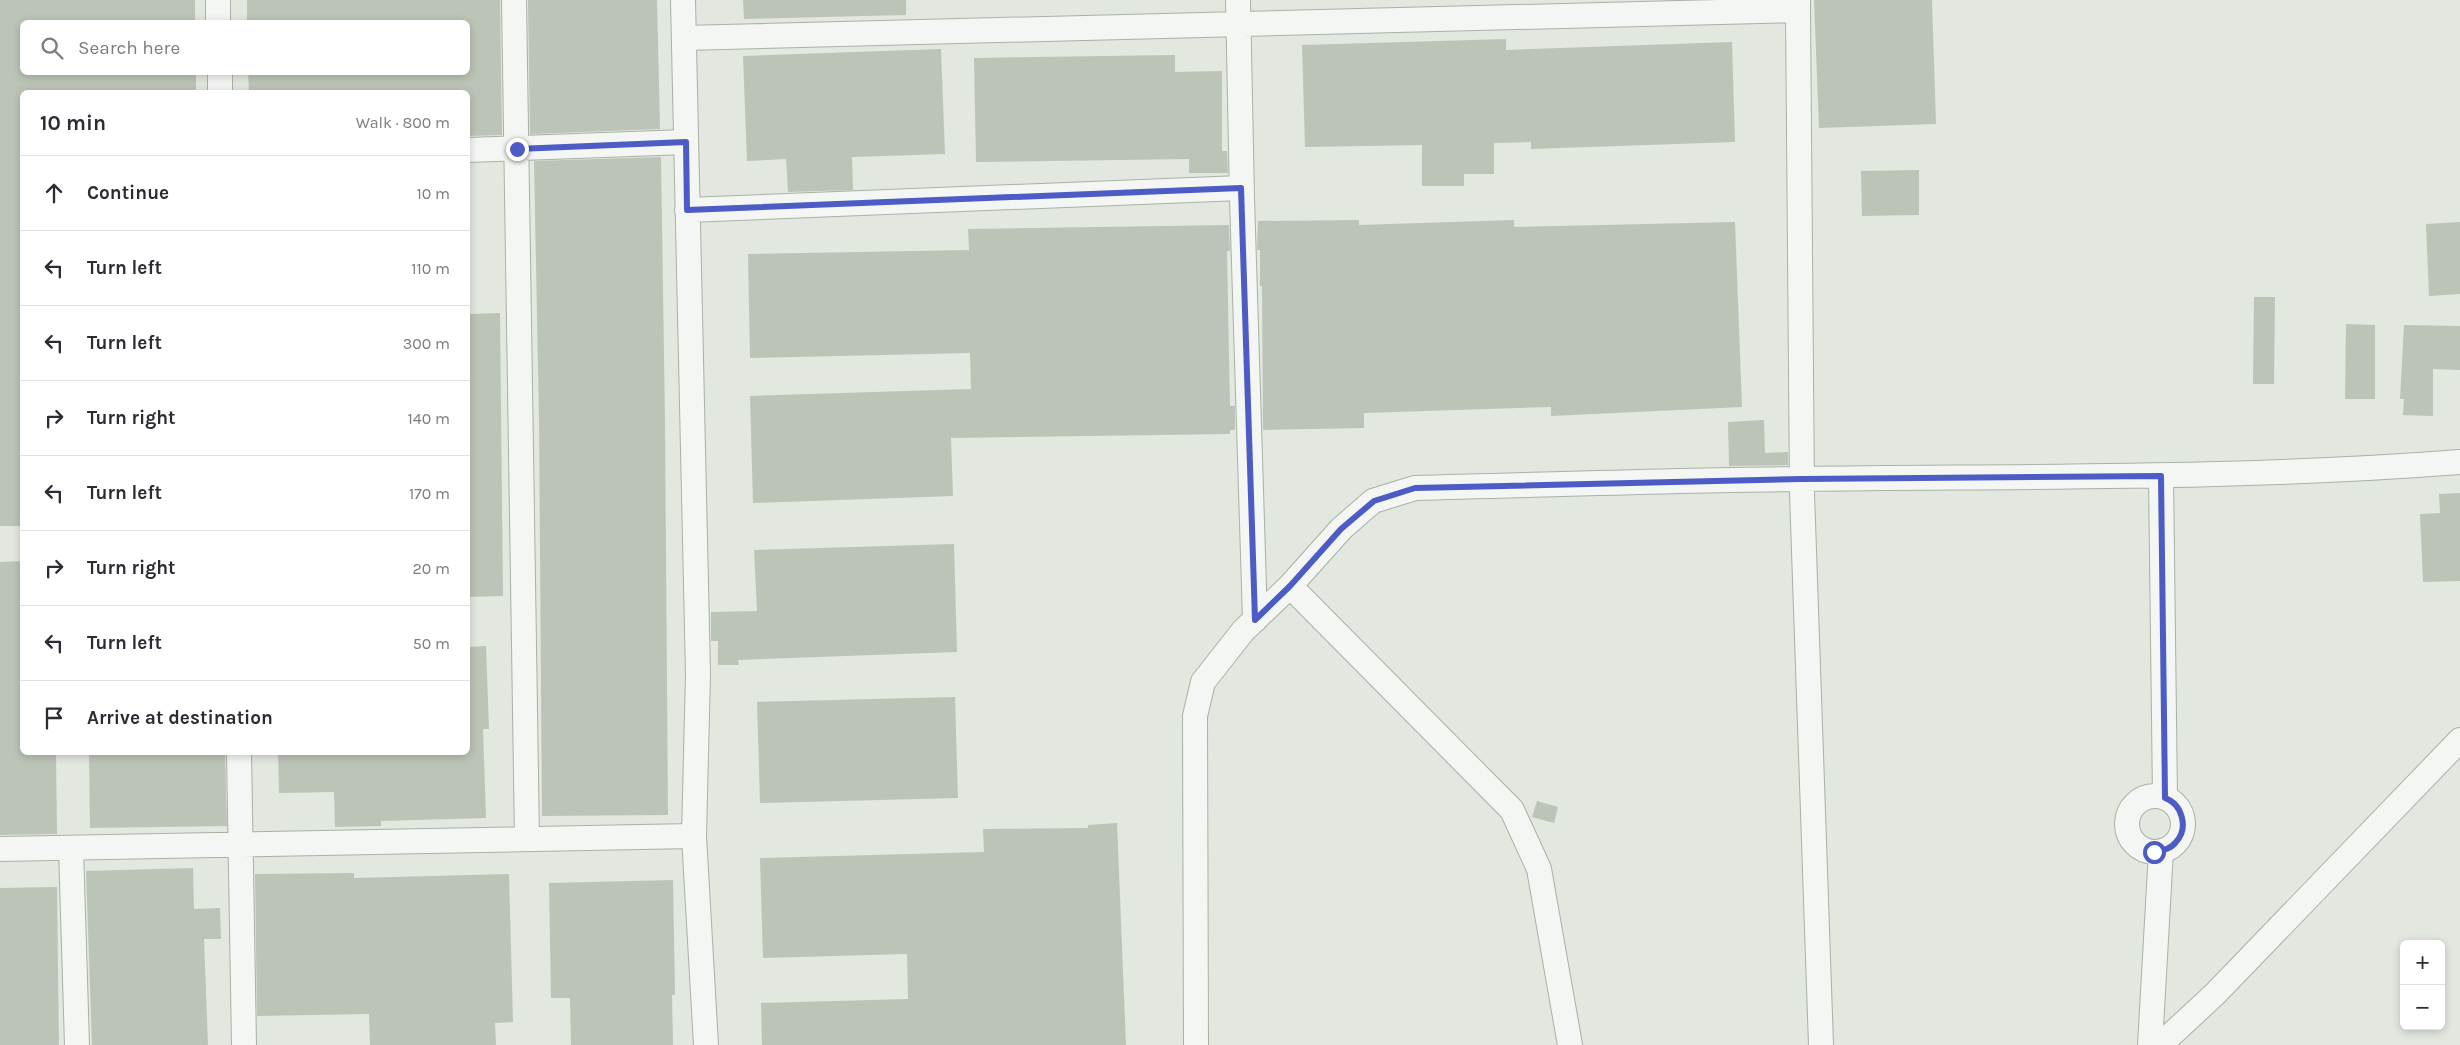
<!DOCTYPE html>
<meta charset="utf-8">
<style>
body{margin:0;font-family:Karla,sans-serif;background:#f2f2f3;color:#2b2b33}
.controls{position:absolute;right:15px;bottom:15px;display:grid;overflow:hidden;border-radius:8px;box-shadow:0 2px 8px #0003}
.controls button{width:45px;height:45px;display:grid;place-items:center;padding:0;border:0;border-bottom:1px solid #e1e1e2;background:#fff;color:#2b2b33;font:25px sans-serif}
.stop{position:absolute;width:15px;height:15px;margin:-11px;border:4px solid #4d5bc4;border-radius:50%;background:#fff}
.stop.end{background:#4d5bc4;border-color:#fff;box-shadow:0 1px 5px #0008}
.list{margin:0;padding:0;list-style:none}
h2{display:flex;justify-content:space-between;align-items:center;height:65px;margin:0;padding:0 20px;font-size:21px}
h2 small{font-size:16px;font-weight:400;color:#7c7c81}
.list li{display:grid;grid-template-columns:32px 1fr auto;gap:15px;align-items:center;box-sizing:border-box;height:75px;padding:0 20px;border-top:1px solid #e1e1e2}
.list b{display:block;font-size:19px;white-space:nowrap}
.list em{font-size:16px;font-style:normal;color:#7c7c81}
.icon{flex:none;width:28px;height:28px;fill:none;stroke:currentColor;stroke-width:2;stroke-linecap:round;stroke-linejoin:round}
.map{position:relative;flex:none;width:2460px;height:1045px;overflow:hidden}
.search{position:absolute;background:#fff;box-shadow:0 2px 8px #0003;left:20px;top:20px;width:450px;height:55px;display:flex;align-items:center;gap:12px;box-sizing:border-box;padding:0 18px;border-radius:8px;color:#7c7c81;font-size:19px}
.panel{position:absolute;background:#fff;box-shadow:0 2px 8px #0003;left:20px;top:90px;width:450px;height:665px;border-radius:8px}
.map>svg:first-child{display:block}
.building{fill:#bbc4b7}
.lines{fill:none;stroke-linecap:round;stroke-linejoin:round}
.minor-casing{stroke:#a9b1a5;stroke-width:26}
.minor{stroke:#f3f6f2;stroke-width:24}
.route{stroke:#4d5bc4;stroke-width:6}
</style>
<div class="map">
<svg width="2460" height="1045" viewBox="0 0 2460 1045">
<rect width="100%" height="100%" fill="#e2e7df"/>
<path class="building" d="M0 0H195V22H22V72H196V92H22V526H0Z
M247 0H500L502 135 468 136V92H249L248 72H468V22H247Z
M528 0H657L660 129 530 134Z
M743 0H906V15L744 19Z
M1814 0H1932L1936 124 1819 128Z
M1506 39V50L1732 42 1735 142 1531 149V142L1494 143V174H1464V186H1422V145L1305 147 1302 45Z
M941 49 945 154 852 157 853 190 788 192 786 159 747 161 743 56Z
M1175 55V72L1222 71V151H1227L1228 173H1189V159L976 162 974 58Z
M661 157 665 421 668 815 542 816 539 417 534 161Z
M1919 170V215L1862 216 1861 171Z
M1359 220V225L1514 220V227L1735 222 1742 407 1551 416V407L1364 413V428L1263 430 1262 286H1260V250H1257L1258 221Z
M2460 222V294L2429 296 2426 224Z
M1229 225 1230 251H1227L1230 406H1235V430H1230V434L951 438 953 496 753 503 750 396 971 389 970 353 750 358 748 254 969 250 968 229Z
M2254 297H2275L2274 384H2253Z
M500 313 503 596 468 597V314Z
M2346 324 2375 325V399H2345Z
M2404 325 2460 326V370L2433 369V416L2403 415 2404 399H2400Z
M1764 420 1765 453 1788 452V465L1729 466 1728 422Z
M2460 493V581L2423 582 2420 514 2440 513 2439 494Z
M954 544 957 652 738 660 739 665H718V641H711V612L757 611 754 550Z
M22 561V752H56L57 834 0 835V562Z
M486 646 489 729H483L486 818 381 821V826L335 827 334 792 279 793 278 752H468V647Z
M955 697 958 798 760 803 757 702Z
M89 752H225L227 826 90 828Z
M1537 801 1558 807 1554 823 1532 817Z
M1117 823 1126 1045H762L761 1003 908 999 907 954 763 958 760 858 984 852 983 829 1088 828V825Z
M193 868 194 909 220 908 221 939H204L208 1045H92L86 871Z
M354 873V878L509 874 513 1022 495 1023 496 1045H370L369 1014 257 1016 255 874Z
M673 880 675 995H672L673 1045H571L570 998H551L549 883Z
M57 887 59 1045H0V888Z"/>
<g class="lines">
<defs>
<path id="minor" d="M218 0V22
M514 0 527 839
M683 0 698 674 694 836 706 1045
M1238 0 1242 198 1255 620
M1798 10 1802 493 1821 1045
M684 38 1798 10V0
M220 72V92
M468 150 686 142
M687 210 1241 188
M2161 476 2165 798
M1290 586 1512 810 1539 869 1570 1045
M239 752 244 1045
M2127 824a28 28 0 1 1 56 0a28 28 0 1 1-56 0Z
M71 848 77 1045
M0 849 694 836
M1196 1045 1195 716 1203 682 1243 631 1290 586 1341 529 1373 501 1415 488C1544 485 1674 480 1803 479 2023 476 2241 479 2460 462
M2150 1045 2161 851
M2160 1045 2215 994 2460 740"/>
</defs>
<use href="#minor" class="minor-casing"/>
<use href="#minor" class="minor"/>
</g>
<g class="lines">
<path class="route" d="M517 149 686 142 687 210 1241 188 1255 620 1290 586 1341 529 1374 501 1415 488 1802 479 2161 476 2165 798C2182 804 2189 828 2176 842 2171 849 2163 850 2154 852"/>
</g>
</svg>
<div class="controls">
<button>+</button>
<button>−</button>
</div>
<div class="stop" style="left:2154px;top:852px"></div>
<div class="stop end" style="left:517px;top:149px"></div>
<div class="search"><svg class="icon" aria-label="search" viewBox="0 0 24 24"><circle cx="10" cy="10" r="6"/><path d="M15 15l6 6"/></svg>Search here</div>
<section class="panel">
<h2>10 min<small>Walk · 800 m</small></h2>
<ul class="list">
<li><svg class="icon" aria-label="ahead" viewBox="0 0 24 24"><path d="M12 20V5M6 11l6-6 6 6"/></svg><div><b>Continue</b></div><em>10 m</em></li>
<li><svg class="icon" aria-label="left" viewBox="0 0 24 24"><path d="M17 20v-9H6M10 6l-5 5 5 5"/></svg><div><b>Turn left</b></div><em>110 m</em></li>
<li><svg class="icon" aria-label="left" viewBox="0 0 24 24"><path d="M17 20v-9H6M10 6l-5 5 5 5"/></svg><div><b>Turn left</b></div><em>300 m</em></li>
<li><svg class="icon" aria-label="right" viewBox="0 0 24 24"><path d="M7 20v-9h11M14 6l5 5-5 5"/></svg><div><b>Turn right</b></div><em>140 m</em></li>
<li><svg class="icon" aria-label="left" viewBox="0 0 24 24"><path d="M17 20v-9H6M10 6l-5 5 5 5"/></svg><div><b>Turn left</b></div><em>170 m</em></li>
<li><svg class="icon" aria-label="right" viewBox="0 0 24 24"><path d="M7 20v-9h11M14 6l5 5-5 5"/></svg><div><b>Turn right</b></div><em>20 m</em></li>
<li><svg class="icon" aria-label="left" viewBox="0 0 24 24"><path d="M17 20v-9H6M10 6l-5 5 5 5"/></svg><div><b>Turn left</b></div><em>50 m</em></li>
<li><svg class="icon" aria-label="arrive" viewBox="0 0 24 24"><path d="M6 21V4h12l-3 4 3 4H6"/></svg><div><b>Arrive at destination</b></div></li>
</ul>
</section>
</div>
